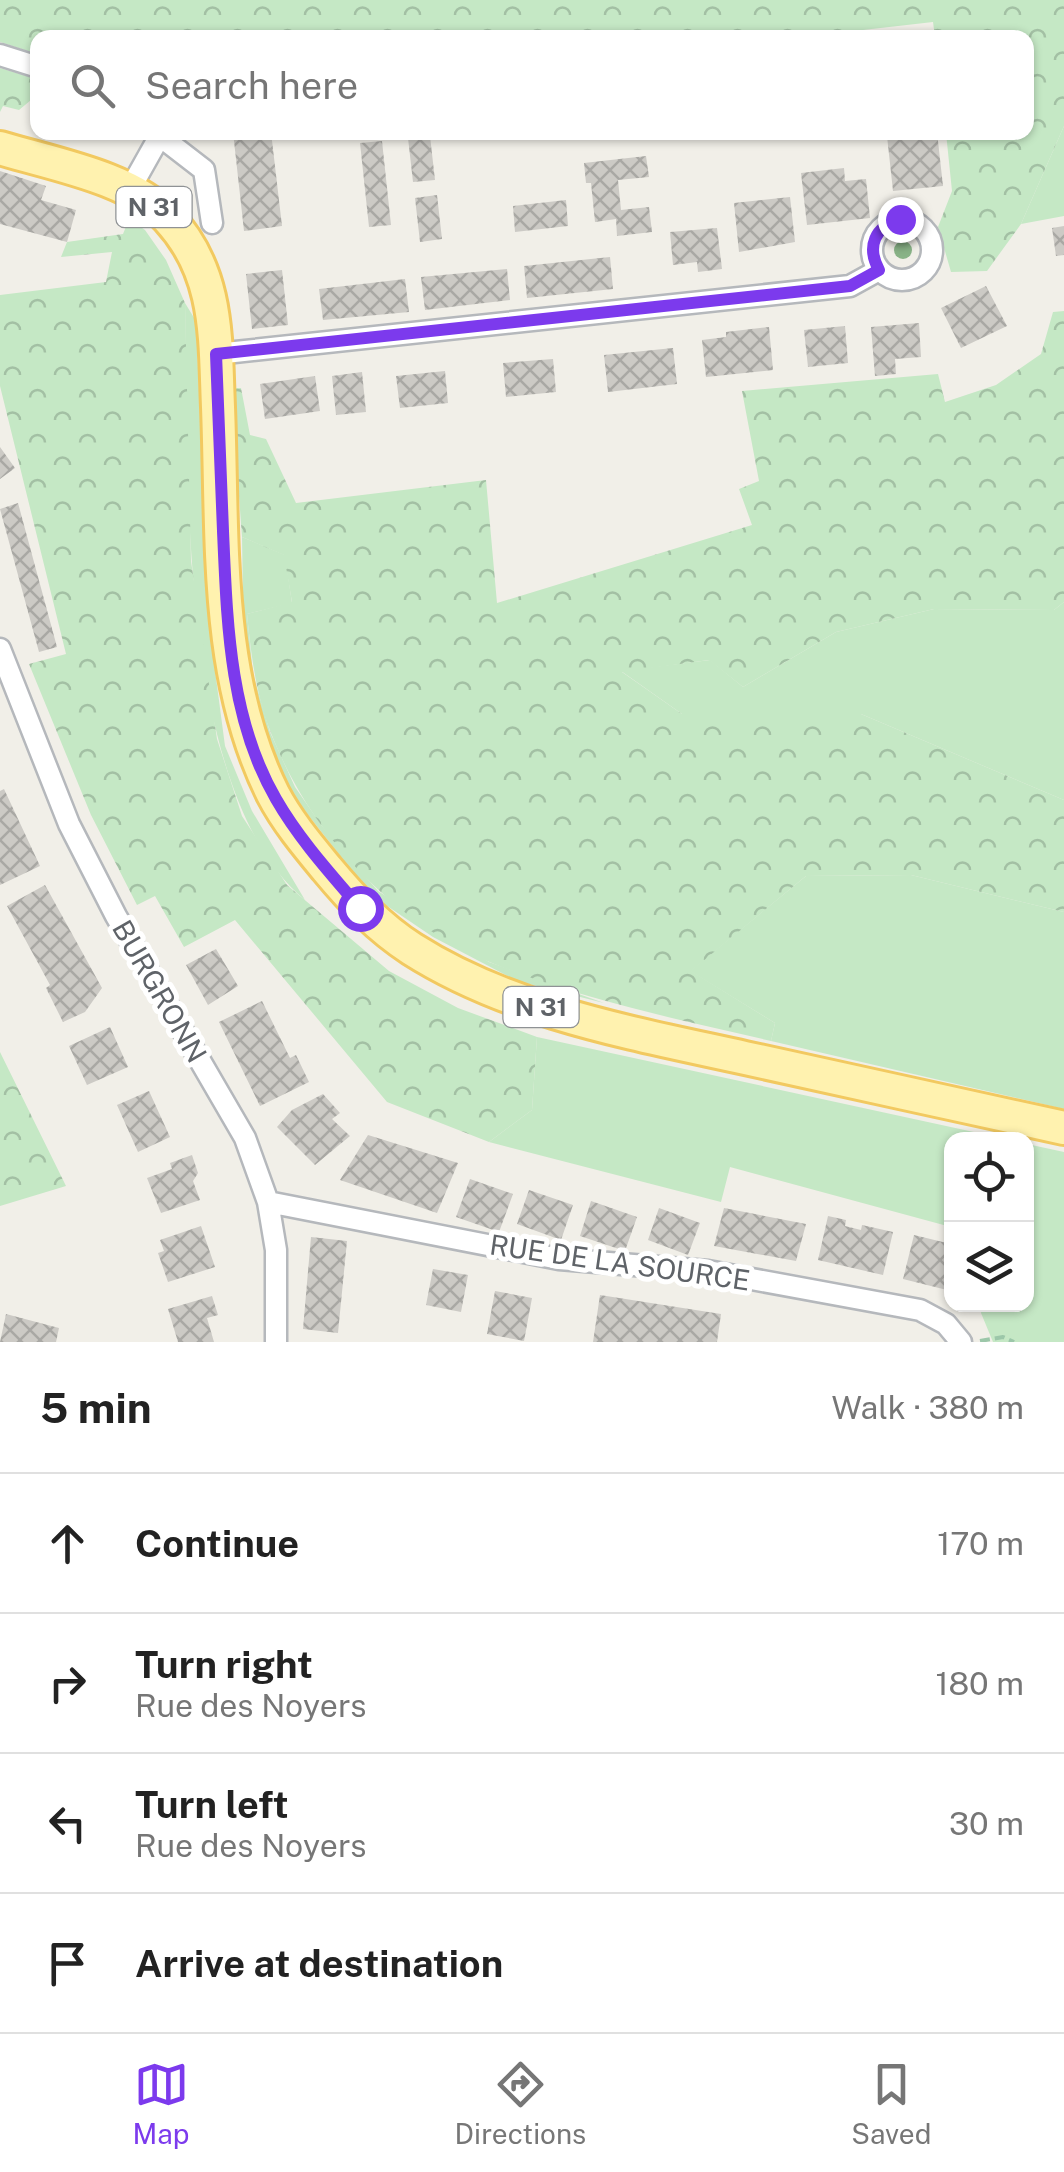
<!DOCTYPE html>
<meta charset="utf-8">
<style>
body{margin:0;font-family:"Public Sans",sans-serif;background:#f6f6f6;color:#222}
.controls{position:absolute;right:30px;bottom:30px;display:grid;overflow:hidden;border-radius:20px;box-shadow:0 2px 8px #0004}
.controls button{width:90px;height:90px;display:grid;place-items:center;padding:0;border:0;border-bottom:2px solid #e0e0e0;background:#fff;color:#222;font:50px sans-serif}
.stop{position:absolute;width:30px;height:30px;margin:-22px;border:8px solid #7c3aed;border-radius:50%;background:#fff}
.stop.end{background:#7c3aed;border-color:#fff;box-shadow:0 2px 10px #0008}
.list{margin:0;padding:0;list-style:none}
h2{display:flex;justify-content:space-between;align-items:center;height:130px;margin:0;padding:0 40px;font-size:42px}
h2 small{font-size:32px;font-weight:400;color:#767676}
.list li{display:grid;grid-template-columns:65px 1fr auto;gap:30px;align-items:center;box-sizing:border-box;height:140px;padding:0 40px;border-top:2px solid #e0e0e0}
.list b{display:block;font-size:38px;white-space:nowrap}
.list p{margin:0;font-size:32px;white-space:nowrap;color:#767676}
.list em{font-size:32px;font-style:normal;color:#767676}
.icon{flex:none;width:55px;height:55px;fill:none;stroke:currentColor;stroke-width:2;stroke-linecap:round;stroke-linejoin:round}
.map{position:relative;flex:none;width:1064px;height:1342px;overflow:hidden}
.search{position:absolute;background:#fff;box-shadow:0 2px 8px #0004;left:30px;right:30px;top:30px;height:110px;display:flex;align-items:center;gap:25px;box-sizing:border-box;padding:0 35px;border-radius:20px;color:#767676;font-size:38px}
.sheet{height:690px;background:#fff}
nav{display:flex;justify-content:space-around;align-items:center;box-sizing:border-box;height:140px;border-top:2px solid #e0e0e0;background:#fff;font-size:28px;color:#767676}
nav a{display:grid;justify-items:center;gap:5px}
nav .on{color:#7c3aed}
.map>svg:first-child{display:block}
.grass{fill:#c5e8c5}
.forest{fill:url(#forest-crowns)}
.building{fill:url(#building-cross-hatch)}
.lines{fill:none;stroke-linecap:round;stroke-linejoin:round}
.street-casing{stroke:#b5b8bc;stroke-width:25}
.primary-casing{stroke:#f2c960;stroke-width:38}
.path{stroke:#9cc7a9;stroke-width:4;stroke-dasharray:10 5;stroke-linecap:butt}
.street{stroke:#fff;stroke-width:20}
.primary{stroke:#fff2af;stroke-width:32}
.tree{fill:#89b387}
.route{stroke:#7c3aed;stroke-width:12}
.labels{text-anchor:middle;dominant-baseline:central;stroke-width:10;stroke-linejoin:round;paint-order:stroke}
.shield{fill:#fff;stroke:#8f9295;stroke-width:2.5}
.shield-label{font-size:25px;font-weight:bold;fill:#5f6368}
.street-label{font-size:28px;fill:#5f6368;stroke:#fff}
</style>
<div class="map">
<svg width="1064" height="1342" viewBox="0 0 1064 1342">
<defs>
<pattern id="forest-crowns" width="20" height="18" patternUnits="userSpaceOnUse" patternTransform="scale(2.5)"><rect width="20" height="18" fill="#c5e8c5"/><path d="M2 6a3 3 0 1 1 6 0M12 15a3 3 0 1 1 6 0" fill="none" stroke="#a3c0a4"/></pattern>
<pattern id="building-cross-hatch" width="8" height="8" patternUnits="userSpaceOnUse" patternTransform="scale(2.5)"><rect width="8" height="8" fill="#cccac5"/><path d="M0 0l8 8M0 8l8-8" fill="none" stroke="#a9a8a4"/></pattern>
</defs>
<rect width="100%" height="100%" fill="#f1efe8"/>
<path class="grass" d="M1064 126V216L1021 224Z
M185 303 196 321 209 625 225 746 252 811 305 900C175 793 188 461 185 303Z
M242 537 285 555 292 603 247 614 253 674 270 732 295 787 322 826 378 891 489 962 604 1003 517 981 433 937 371 895 290 792 261 729 244 664Z
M1064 602V800L861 714H682L621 671 710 660 743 687 836 632 934 609 1054 610Z
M911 875 1064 912V1109L771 1041 775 1023 690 971 806 876Z
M537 1037 1006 1139 952 1140 951 1227 730 1167 721 1202 489 1142 532 1110Z
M1027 1144 1064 1152V1342H993L981 1313 982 1305 1026 1304Z"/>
<path class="forest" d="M0 0H1064V126L1021 224 987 271 951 272 938 227 952 191 946 133 1026 132V38L935 37 933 22 793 38H38L37 54 0 42Z
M0 68 37 79V95L19 110 3 106 0 112Z
M129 219 145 230 166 260 185 303 191 561 217 739 242 816 287 885 389 971 458 1008 537 1037 532 1110 489 1142 387 1102 235 920 184 947 155 896 137 905 91 815 29 664 66 654 0 386V295L106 282 112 252 61 257 67 242 123 234Z
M1064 311V602L1054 610 934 609 836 632 743 687 709 660 622 672 682 714H861L1064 800V912L911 875 806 876 691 971 775 1023 771 1041C677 1019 582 1000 492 963 393 923 309 832 271 733 256 695 251 655 247 614L292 602 284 555 242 537 231 388H241L250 435 266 439 296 503 486 480 497 603 752 525 739 489 759 481 742 391 938 374 945 402 996 385 1041 354 1053 312Z
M0 1052 66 1186 0 1206Z"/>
<path class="building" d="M233 132H271L282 226 244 231Z
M915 132H937L943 186 893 191 887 136Z
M430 136 435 180 413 182 408 138Z
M382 141 391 225 369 227 360 143Z
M646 156 649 177 618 180 621 210 649 207 652 232 617 236 616 219 595 222 591 183H586L584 163Z
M844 168 845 181 866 179 870 218 807 225 801 173Z
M0 171 46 186 41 200 76 210 67 242 0 224Z
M437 195 442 239 420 242 415 198Z
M790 197 795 242 739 252 734 203Z
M566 200 568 226 515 232 513 206Z
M1064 226V255L1056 256 1052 228Z
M717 228 722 269 698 272 697 262 673 265 670 232Z
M610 257 613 289 527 298 524 266Z
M507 269 510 300 425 310 421 277Z
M282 270 288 325 252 329 246 274Z
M405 279 409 312 323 320 319 289Z
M986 286 1007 326 961 348 941 308Z
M919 323 921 357 895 359 896 374 875 376 871 327Z
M845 326 848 363 808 367 804 330Z
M769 327 773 370 706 377 702 340 726 337V332Z
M673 348 677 384 608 392 604 355Z
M553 359 556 392 506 397 503 363Z
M445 371 448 403 400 408 396 376Z
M362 372 366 412 336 415 332 376Z
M315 376 320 411 265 419 260 384Z
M0 447 15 468 0 479Z
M18 503 57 647 39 652 0 509Z
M4 789 40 866 0 885V791Z
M45 885 102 988 85 1012 63 1022 46 988 50 985 7 906Z
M216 949 238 986 208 1005 186 965Z
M262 1001 290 1058 296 1055 309 1082 260 1106 219 1022Z
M110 1027 128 1067 87 1085 69 1046Z
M149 1091 170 1137 138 1152 117 1105Z
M323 1094 340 1113 332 1119 350 1136 315 1165 277 1127 292 1110Z
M368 1135 458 1163 437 1213 340 1180Z
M192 1155 198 1173 193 1181 200 1200 161 1213 147 1178 172 1169 170 1163Z
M470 1179 513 1194 499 1232 456 1217Z
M529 1190 573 1205 561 1240 517 1224Z
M591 1201 637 1217 625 1251 580 1236Z
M659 1208 700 1223 688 1255 648 1240Z
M724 1208 806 1224 796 1261 714 1246Z
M828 1216 846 1220 845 1226 861 1230 862 1225 893 1232 883 1275 818 1260Z
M201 1226 215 1267 168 1282 158 1253 164 1251 160 1240Z
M914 1235 951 1244V1291L903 1279Z
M311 1237 347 1241 338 1333 303 1329Z
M433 1269 468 1275 461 1312 426 1305Z
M495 1291 532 1298 524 1341 487 1334Z
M600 1295 721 1314 717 1342H593Z
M212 1296 218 1315 207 1318 214 1342H178L168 1309Z
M6 1314 59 1328 56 1342H0Z"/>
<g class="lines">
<defs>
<path id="street" d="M0 55 38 67
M160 136 204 170 212 223
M130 189 162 132
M872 250a30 30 0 1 1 60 0a30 30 0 1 1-60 0Z
M216 354 850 286 879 270
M0 649 69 824 116 916 245 1138 268 1202 276 1250V1342
M268 1202 559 1259 708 1271 920 1310 946 1324 961 1342"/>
<path id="primary" d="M0 148C52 164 130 177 168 218 219 273 215 337 218 407 223 536 214 676 273 794 287 821 308 846 327 869 352 899 378 927 412 949 511 1012 632 1033 745 1058 851 1081 958 1105 1064 1128"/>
</defs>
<use href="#street" class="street-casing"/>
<use href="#primary" class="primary-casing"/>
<path class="path" d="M36 101 38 94
M980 1341 1003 1337 1014 1342"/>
<use href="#street" class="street"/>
<use href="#primary" class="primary"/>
</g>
<circle class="tree" cx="903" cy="250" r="9"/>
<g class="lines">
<path class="route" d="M360 908C330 873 299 839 276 799 229 718 227 621 223 531 221 472 218 413 216 354L850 286 879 270C866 246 875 227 900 219"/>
</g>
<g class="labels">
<g class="shield">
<rect x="116.5" y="187" width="75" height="40" rx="8"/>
<rect x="503.5" y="987" width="75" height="40" rx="8"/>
</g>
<g class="shield-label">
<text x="154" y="207">N 31</text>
<text x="541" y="1007">N 31</text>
</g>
<g class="street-label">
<text transform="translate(160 991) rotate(60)">BURGRONN</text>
<text transform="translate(620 1262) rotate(8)">RUE DE LA SOURCE</text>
</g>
</g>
</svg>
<div class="controls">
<button><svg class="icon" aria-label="locate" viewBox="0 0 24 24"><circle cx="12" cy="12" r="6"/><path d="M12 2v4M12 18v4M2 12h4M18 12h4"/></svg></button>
<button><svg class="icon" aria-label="layers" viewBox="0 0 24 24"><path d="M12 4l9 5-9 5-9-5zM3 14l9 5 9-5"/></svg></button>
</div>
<div class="stop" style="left:360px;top:908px"></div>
<div class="stop end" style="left:900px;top:219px"></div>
<div class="search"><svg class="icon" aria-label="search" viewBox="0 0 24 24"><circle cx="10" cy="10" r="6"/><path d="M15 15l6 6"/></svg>Search here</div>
</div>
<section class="sheet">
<h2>5 min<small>Walk · 380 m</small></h2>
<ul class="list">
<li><svg class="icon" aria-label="ahead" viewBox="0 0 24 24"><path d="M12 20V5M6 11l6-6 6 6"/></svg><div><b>Continue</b></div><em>170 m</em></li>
<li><svg class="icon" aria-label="right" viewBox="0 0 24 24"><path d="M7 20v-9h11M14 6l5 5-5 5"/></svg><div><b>Turn right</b><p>Rue des Noyers</p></div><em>180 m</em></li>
<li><svg class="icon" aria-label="left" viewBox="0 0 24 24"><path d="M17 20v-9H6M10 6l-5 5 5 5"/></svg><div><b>Turn left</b><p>Rue des Noyers</p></div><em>30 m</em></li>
<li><svg class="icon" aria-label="arrive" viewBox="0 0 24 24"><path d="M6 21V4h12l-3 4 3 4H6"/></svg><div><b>Arrive at destination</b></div></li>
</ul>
</section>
<nav>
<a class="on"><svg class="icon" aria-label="map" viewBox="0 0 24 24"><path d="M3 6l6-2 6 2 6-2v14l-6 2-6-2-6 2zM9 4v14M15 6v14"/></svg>Map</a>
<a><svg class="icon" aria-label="directions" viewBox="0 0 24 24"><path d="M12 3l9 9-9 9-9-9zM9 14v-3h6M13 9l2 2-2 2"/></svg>Directions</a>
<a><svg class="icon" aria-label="saved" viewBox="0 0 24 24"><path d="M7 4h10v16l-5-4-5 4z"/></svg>Saved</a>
</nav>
